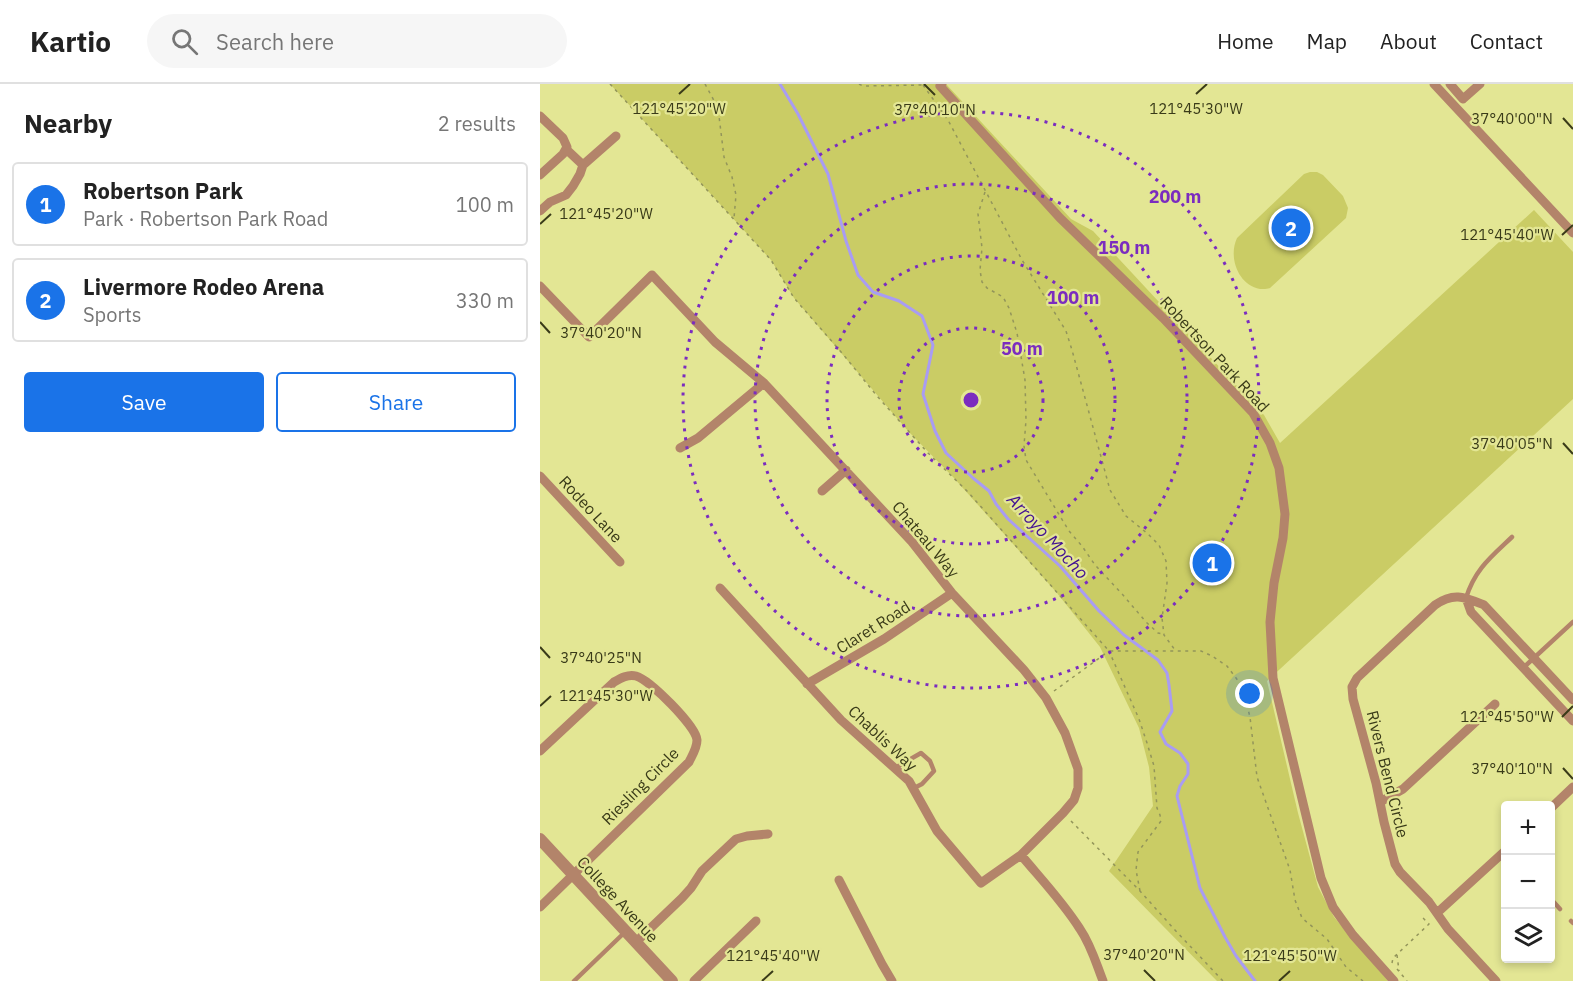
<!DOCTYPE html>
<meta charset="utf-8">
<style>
body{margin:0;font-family:"IBM Plex Sans",sans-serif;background:#f6f6f6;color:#222}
.controls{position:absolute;right:18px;bottom:18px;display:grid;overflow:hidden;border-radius:6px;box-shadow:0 3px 9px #0003}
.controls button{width:54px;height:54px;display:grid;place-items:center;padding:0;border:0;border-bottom:2px solid #e0e0e0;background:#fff;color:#222;font:30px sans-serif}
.you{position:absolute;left:710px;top:610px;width:21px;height:21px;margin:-15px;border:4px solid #fff;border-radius:50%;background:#1a73e8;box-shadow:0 0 0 9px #1a73e833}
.badge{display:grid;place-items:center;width:39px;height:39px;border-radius:50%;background:#1a73e8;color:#fff;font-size:20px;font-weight:700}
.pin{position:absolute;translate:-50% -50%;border:3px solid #fff;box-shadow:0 2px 6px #0006}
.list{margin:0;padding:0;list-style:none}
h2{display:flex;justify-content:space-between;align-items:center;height:78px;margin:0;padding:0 24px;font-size:26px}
h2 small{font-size:20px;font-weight:400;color:#767676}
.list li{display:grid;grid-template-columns:39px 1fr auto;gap:18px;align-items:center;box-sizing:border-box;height:84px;margin:0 12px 12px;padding:0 12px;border:2px solid #e0e0e0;border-radius:6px}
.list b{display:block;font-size:22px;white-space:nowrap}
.list p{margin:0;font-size:20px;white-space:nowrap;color:#767676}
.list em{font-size:20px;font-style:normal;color:#767676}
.actions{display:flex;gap:12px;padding:18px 24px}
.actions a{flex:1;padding:14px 0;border:2px solid #1a73e8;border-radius:6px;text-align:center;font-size:21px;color:#1a73e8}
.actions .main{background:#1a73e8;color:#fff}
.icon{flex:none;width:33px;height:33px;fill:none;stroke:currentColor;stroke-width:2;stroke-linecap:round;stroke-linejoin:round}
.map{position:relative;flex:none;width:1033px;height:897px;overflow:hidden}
header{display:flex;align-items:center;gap:36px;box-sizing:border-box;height:84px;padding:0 30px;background:#fff;border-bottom:2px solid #e0e0e0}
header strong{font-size:28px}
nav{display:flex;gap:33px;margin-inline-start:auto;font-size:21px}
.search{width:420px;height:54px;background:#f6f6f6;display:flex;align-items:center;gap:15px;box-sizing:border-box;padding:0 21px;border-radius:33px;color:#767676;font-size:22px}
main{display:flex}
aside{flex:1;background:#fff}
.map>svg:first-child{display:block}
.green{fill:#cacc65}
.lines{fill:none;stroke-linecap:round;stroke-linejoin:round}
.stream{stroke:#a99cf2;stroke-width:3}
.path{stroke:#93955a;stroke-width:1.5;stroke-dasharray:3 4.5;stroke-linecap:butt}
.service{stroke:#b3846a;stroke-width:4.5}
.minor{stroke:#b3846a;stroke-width:9}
.tertiary{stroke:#b3846a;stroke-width:12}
.ticks{fill:none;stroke:#3a3b19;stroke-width:2}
.ring{fill:none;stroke:#7b2cbf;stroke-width:3;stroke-dasharray:3 6}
.labels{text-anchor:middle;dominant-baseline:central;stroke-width:4.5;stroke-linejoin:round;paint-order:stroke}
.street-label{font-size:16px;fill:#3a3b19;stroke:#e3e694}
.water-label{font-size:18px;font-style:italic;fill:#421192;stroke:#e3e694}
.ticks-label{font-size:15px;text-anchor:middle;fill:#3a3b19;stroke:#e3e694;stroke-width:4.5;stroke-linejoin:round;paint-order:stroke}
.centre{fill:#7b2cbf;stroke:#e3e694;stroke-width:3}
.ring-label{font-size:18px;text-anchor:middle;font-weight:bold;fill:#7b2cbf;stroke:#e3e694;stroke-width:4.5;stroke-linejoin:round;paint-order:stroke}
</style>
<header>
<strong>Kartio</strong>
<div class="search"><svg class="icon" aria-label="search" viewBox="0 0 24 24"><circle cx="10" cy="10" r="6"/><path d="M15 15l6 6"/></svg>Search here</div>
<nav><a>Home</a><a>Map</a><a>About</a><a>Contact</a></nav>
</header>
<main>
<aside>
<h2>Nearby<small>2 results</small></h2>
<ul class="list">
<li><span class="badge">1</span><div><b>Robertson Park</b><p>Park · Robertson Park Road</p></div><em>100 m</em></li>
<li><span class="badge">2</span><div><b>Livermore Rodeo Arena</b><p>Sports</p></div><em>330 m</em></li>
</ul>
<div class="actions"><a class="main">Save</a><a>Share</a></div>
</aside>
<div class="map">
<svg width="1033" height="897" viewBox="0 0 1033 897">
<rect width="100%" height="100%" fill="#e3e694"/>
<path class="green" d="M70 0H406L531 135 553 147 724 331 740 359 994 126 1033 168V315L727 597 758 729 778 803 794 833 848 897H677L569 787 613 722 609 683 599 644 560 563 517 509 413 393 368 347 254 214 231 176Z
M770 88H777L783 91 803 112 808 124 806 134 730 204C729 205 721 205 720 205 698 201 688 173 697 154L764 90Z"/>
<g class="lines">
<path class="stream" d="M240 0 258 30 288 90 306 157 318 191 333 208 359 217 382 232 393 261 383 310 395 347 406 369 433 394 449 407 456 420 468 435 520 482 559 527 584 551 618 576 627 589 629 601 632 627 620 648 626 660 640 669 648 680V690L640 702 637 712 660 804 685 853 696 872 715 897"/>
<path class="path" d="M70 0 231 176 254 214 302 269 337 312 388 369 427 407 569 567H661L672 572 687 582 702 602 710 633 717 693 750 786 755 816 762 834 787 855 806 883 823 897
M165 0 178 24 184 73 192 93 196 111 194 134
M319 0 323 2 383 1 385 0
M383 1 408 36 482 176 526 247 532 266 570 406 586 432 608 450 619 461 626 477 627 499 622 534 624 551 635 566
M445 108 438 130 442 164 440 186 442 198 447 204 463 213 469 224 477 249 485 296 486 336 484 362 486 376 529 447 542 462 555 481 583 511 606 538 618 549 623 550
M514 607 569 567 599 635 607 659 614 682 617 724 620 731 621 737 598 768 596 786 600 807
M531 737 600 807 634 845 683 897
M857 871 859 887
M852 879 853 874 889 840 883 834 886 831
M857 885 867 897"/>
<path class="service" d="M926 514C935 485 951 473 972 453
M983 584 1033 538
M355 684 381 669 390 677 394 687 382 700 374 704
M1011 815 1020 825
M1031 837 1033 839
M34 897 84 849"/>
<path class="minor" d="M402 0 400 2 520 134 623 234 713 329 730 359 739 384 745 430 743 454 734 499 730 538 733 594 781 794 793 823 813 851 854 897
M894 0 1033 149
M910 0 923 15 940 0
M0 32 23 54 27 63 23 70 0 91
M26 65 43 81
M0 127 10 118 26 111 33 102 40 90 43 81 76 52
M0 202 49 253 112 191 175 258 224 299 372 458 412 509 484 586 506 614 525 649 538 685V704L534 716 523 729 481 771 441 799 397 747 369 697 301 636 180 504
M140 364 158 354 224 299
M0 392 80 478
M282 407 306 386
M926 514 931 528 1033 637
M267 600 344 555 412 509
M0 667 74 598C81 594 88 590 96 592 110 596 156 642 157 656 157 664 153 670 149 678L0 823
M840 718 863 705 955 620
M1011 724 1033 703
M481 771C501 795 523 818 540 845 551 861 556 879 563 897
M299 796 342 880 352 897
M897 829 966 766
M96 858 142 814 151 804 162 787 196 755 207 752 228 750
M154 897 216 837
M956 897 908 845 889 818 860 788 855 780 844 738 836 699 813 615 812 603 817 594 895 521C914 508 924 513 944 521L1033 616"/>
<path class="tertiary" d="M0 755 132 897"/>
</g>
<path class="ticks" d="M384 0 395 11M139 10 150 0M656 10 667 0M1023 34 1033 45M0 140 11 130M1022 151 1033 141M0 238 10 249M1023 359 1033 370M0 563 10 574M0 622 11 612M1022 633 1033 622M1023 684 1033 695M604 886 615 897M222 897 233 887M739 897 750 887"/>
<g class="ring">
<circle cx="431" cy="316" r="72"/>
<circle cx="431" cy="316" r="144"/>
<circle cx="431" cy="316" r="216"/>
<circle cx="431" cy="316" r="288"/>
</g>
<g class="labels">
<g class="street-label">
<text transform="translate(675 270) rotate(47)">Robertson Park Road</text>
<text transform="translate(51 425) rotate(47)">Rodeo Lane</text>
<text transform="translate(386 455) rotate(50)">Chateau Way</text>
<text transform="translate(333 543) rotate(-32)">Claret Road</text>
<text transform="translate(343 654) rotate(43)">Chablis Way</text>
<text transform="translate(848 690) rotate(76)">Rivers Bend Circle</text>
<text transform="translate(100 702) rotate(-45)">Riesling Circle</text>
<text transform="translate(78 815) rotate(47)">College Avenue</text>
</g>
<g class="water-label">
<text transform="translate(508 452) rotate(47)">Arroyo Mocho</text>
</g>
</g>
<g class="ticks-label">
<text x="139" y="30">121°45'20"W</text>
<text x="656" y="30">121°45'30"W</text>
<text x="395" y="31">37°40'10"N</text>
<text x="972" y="40">37°40'00"N</text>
<text x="66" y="135">121°45'20"W</text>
<text x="967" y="156">121°45'40"W</text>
<text x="61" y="254">37°40'20"N</text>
<text x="972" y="365">37°40'05"N</text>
<text x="61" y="579">37°40'25"N</text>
<text x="66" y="617">121°45'30"W</text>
<text x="967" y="638">121°45'50"W</text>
<text x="972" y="690">37°40'10"N</text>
<text x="604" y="876">37°40'20"N</text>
<text x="233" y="877">121°45'40"W</text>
<text x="750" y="877">121°45'50"W</text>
</g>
<circle cx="431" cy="316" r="9" class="centre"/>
<g class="ring-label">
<text x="635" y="119">200 m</text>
<text x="584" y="170">150 m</text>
<text x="533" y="220">100 m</text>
<text x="482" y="271">50 m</text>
</g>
</svg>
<div class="controls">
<button>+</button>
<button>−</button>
<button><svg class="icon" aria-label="layers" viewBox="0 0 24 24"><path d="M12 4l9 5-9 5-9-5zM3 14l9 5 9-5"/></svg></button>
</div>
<div class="you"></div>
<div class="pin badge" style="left:672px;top:479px">1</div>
<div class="pin badge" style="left:751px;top:144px">2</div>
</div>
</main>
